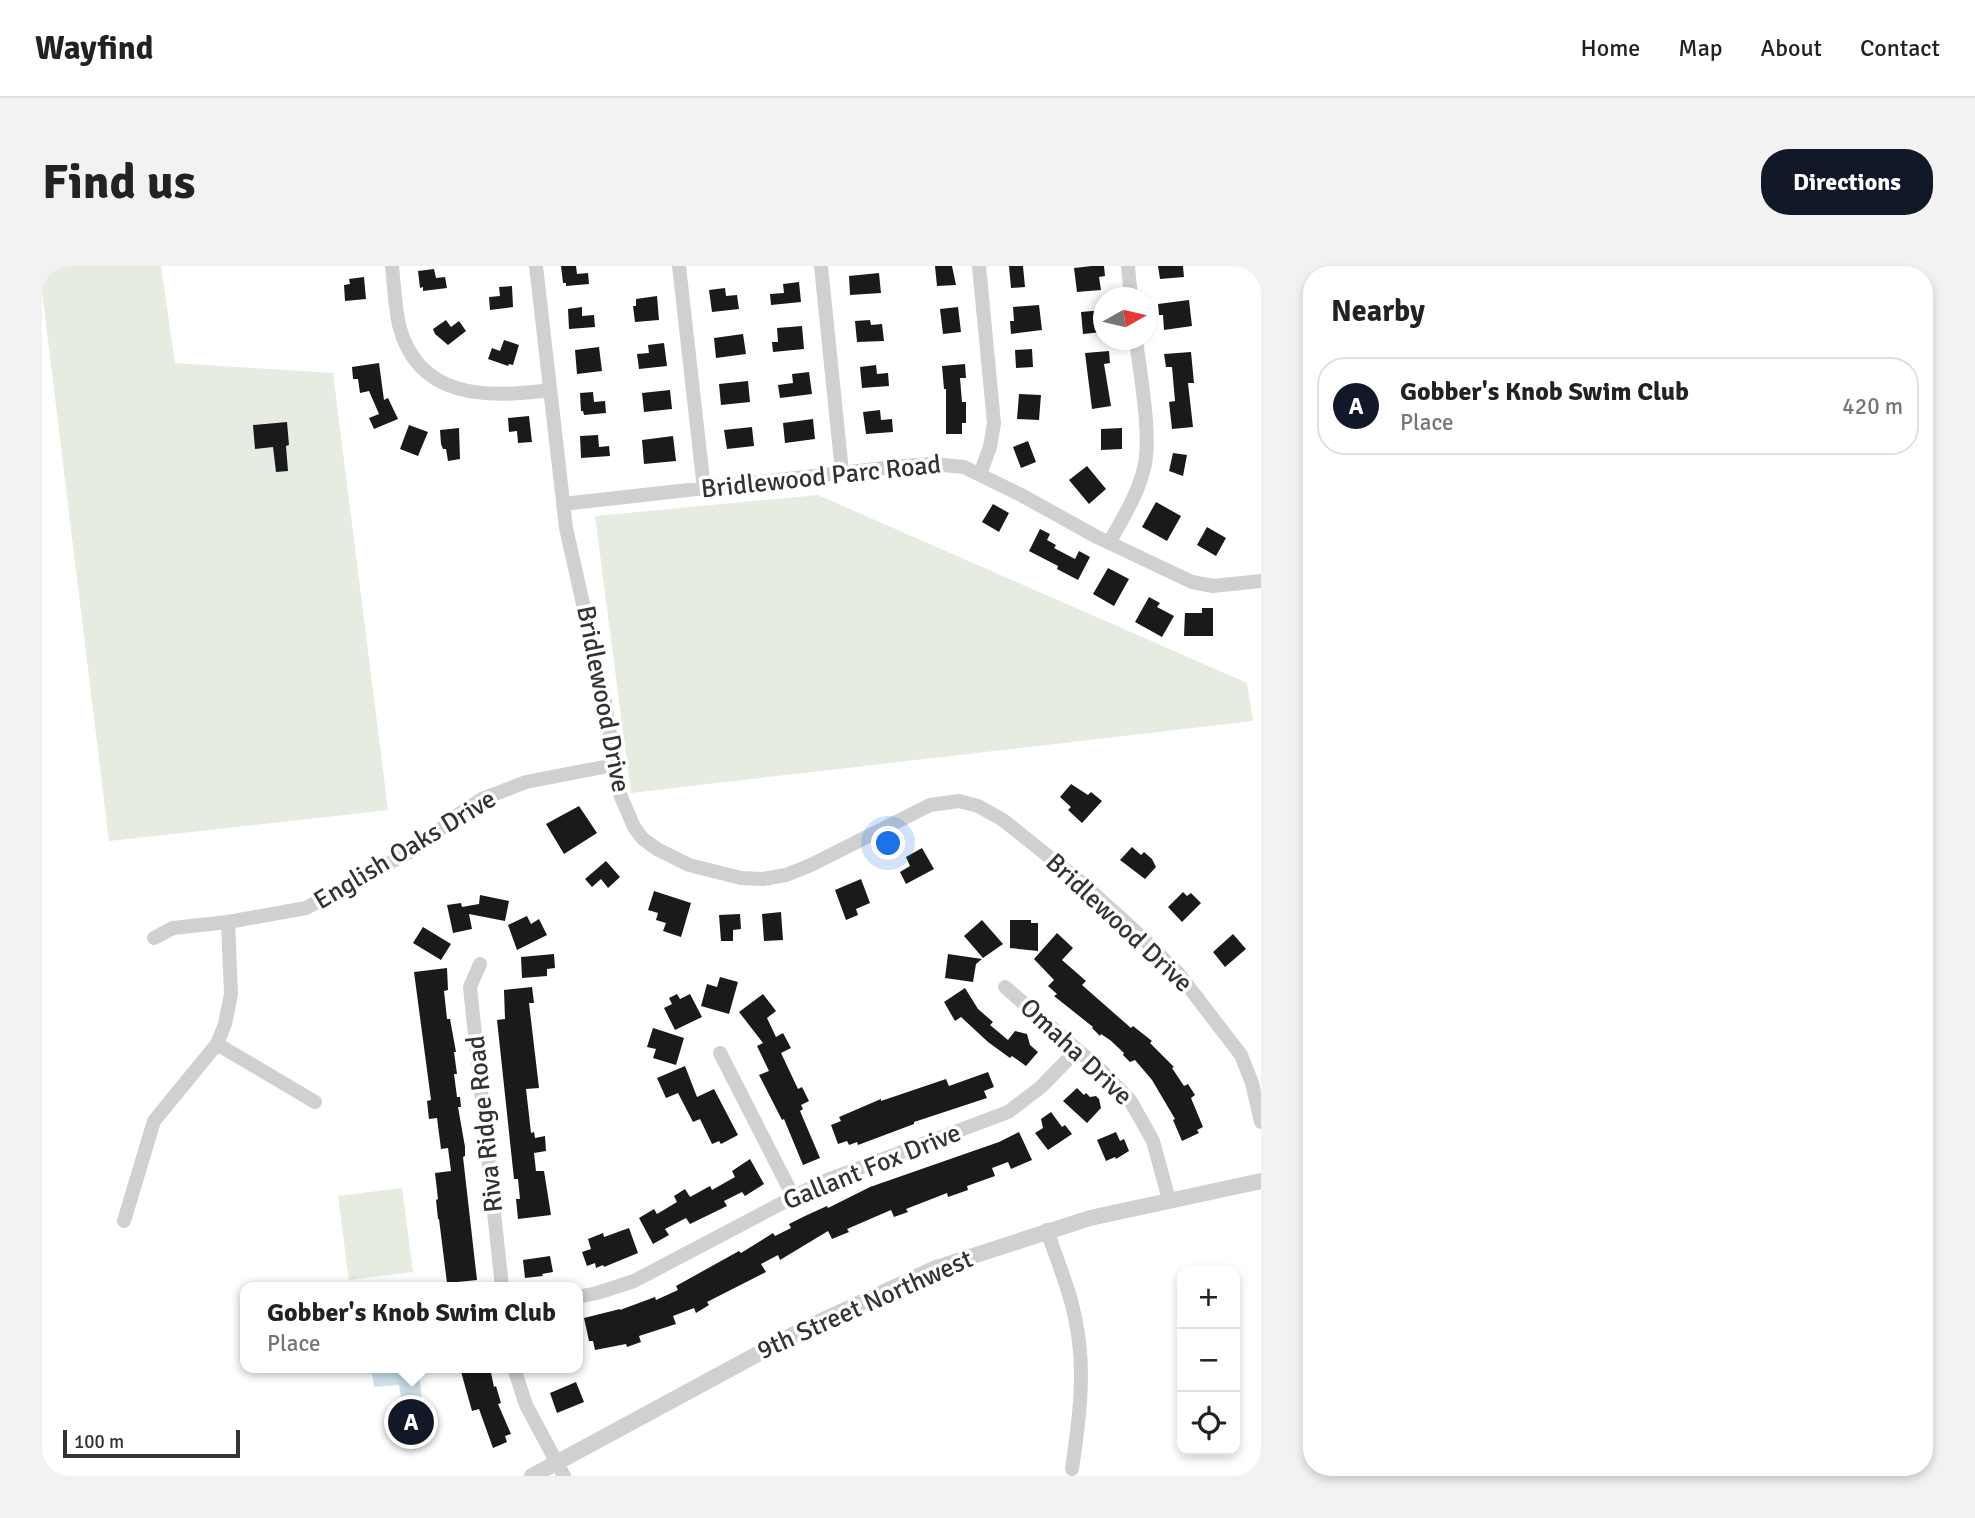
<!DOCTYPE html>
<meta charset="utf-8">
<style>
body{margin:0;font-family:Signika,sans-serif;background:#f2f2f2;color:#222}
.controls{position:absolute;right:21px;bottom:21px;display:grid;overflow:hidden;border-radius:14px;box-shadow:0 4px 10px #0003}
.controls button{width:63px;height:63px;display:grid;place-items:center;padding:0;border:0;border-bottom:2px solid #e0e0e0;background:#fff;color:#222;font:35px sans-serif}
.compass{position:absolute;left:1051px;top:21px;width:63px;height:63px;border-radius:50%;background:#fff;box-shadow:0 4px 10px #0003;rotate:82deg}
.scale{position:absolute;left:21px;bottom:18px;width:177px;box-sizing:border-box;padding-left:7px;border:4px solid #333;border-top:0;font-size:19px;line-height:24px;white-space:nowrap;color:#333;-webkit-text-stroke:5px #fff;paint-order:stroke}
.you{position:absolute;left:847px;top:578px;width:24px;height:24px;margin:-18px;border:5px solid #fff;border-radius:50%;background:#1a73e8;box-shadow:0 0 0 10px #1a73e833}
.badge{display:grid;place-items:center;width:46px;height:46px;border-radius:50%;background:#111827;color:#fff;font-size:23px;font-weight:700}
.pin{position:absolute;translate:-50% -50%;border:4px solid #fff;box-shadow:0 2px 7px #0006}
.popup{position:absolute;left:198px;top:1016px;width:343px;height:91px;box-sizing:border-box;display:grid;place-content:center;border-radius:14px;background:#fff;filter:drop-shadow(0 2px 5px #0005);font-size:23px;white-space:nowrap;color:#767676}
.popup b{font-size:26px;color:#222}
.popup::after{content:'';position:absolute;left:50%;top:100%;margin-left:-14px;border:14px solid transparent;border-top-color:#fff}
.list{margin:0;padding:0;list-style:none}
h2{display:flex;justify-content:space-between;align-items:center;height:91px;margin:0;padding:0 28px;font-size:30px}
h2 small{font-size:23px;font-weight:400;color:#767676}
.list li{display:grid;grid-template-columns:46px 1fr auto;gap:21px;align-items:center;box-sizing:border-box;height:98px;margin:0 14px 14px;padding:0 14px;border:2px solid #e0e0e0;border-radius:28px}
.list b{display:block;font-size:26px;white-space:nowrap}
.list p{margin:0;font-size:23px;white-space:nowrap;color:#767676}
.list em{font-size:23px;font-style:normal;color:#767676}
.icon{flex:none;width:38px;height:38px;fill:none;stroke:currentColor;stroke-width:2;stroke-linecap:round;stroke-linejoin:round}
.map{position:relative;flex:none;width:1219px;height:1210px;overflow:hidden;border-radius:28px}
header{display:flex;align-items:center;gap:42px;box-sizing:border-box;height:98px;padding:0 35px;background:#fff;border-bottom:2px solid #e0e0e0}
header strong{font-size:33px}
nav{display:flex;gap:38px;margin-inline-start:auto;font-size:24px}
.intro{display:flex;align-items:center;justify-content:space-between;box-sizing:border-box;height:168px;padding:0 42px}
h1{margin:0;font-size:49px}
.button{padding:18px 32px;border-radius:28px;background:#111827;color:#fff;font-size:24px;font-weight:700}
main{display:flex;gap:42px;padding:0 42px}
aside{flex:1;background:#fff;border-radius:28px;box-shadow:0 4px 10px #0003}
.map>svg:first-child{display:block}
.green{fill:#e6ecdf}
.water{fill:#cfe2ee}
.building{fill:#1a1a1a}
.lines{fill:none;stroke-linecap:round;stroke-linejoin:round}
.minor{stroke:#d0d0d0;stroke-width:14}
.tertiary{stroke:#d0d0d0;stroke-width:16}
.labels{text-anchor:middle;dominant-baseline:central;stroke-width:7;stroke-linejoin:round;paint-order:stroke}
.street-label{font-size:26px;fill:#333;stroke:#fff}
</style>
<header>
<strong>Wayfind</strong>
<nav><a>Home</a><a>Map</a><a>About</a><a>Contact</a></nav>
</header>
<div class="intro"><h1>Find us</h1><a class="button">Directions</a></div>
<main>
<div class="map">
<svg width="1219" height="1210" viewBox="0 0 1219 1210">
<rect width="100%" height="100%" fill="#fff"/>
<path class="green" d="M0 0H119L133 97 291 107 346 544 67 575 0 25Z
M776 229 1205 417 1211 455 589 527 553 250Z
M360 922 371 1006 307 1014 296 930Z"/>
<path class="water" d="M335 1102H376L380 1133 357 1136V1132L359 1131 357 1119 332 1121 330 1106 335 1105Z"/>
<path class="building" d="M519 0H534L535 8 546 7 547 18 524 20V17H521Z
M893 0H910L914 19 895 20Z
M967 0H981L983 21 969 22Z
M1050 0H1062L1063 10 1057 11 1059 24 1035 26 1032 2Z
M1116 0H1141L1142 11 1118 13Z
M392 3 394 12 403 11 405 22 381 25V21L378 22 376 5Z
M837 7 839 27 808 29 807 10Z
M322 11 324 33 303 35 302 19 308 18 307 13Z
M757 16 759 36 729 39 728 28 742 27 741 18Z
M470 20 471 41 448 44 447 31 458 30 457 21Z
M683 22 684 30 695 29 697 43 670 46 667 24Z
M615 30 617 54 593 56 591 40H594V33Z
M1147 34 1150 60 1122 64 1121 49H1117L1116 38Z
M997 39 1000 64 969 68 968 55H972L971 41Z
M540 41V50L552 49 553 61 527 63 526 43Z
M916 41 919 66 901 68 898 43Z
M1061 44 1060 66 1041 68 1039 46Z
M404 54 409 61 417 55 424 65 406 79 393 68 391 63Z
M828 54 829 59 840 58 842 75 815 76 813 55Z
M760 60 762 83 731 86 730 76H736L735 62Z
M701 68 704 88 674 92 672 72Z
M462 74 477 79 471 99 467 98 466 100 446 93 450 82 458 85Z
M622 77 625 100 597 103 595 88 607 87 606 79Z
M557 81 560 105 535 108 533 84Z
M990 83 991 101 974 102 973 84Z
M1067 85 1068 97 1062 98 1069 140 1050 143 1043 87Z
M1149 86 1152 117H1146L1151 161 1130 163 1127 136 1133 135 1130 101H1124L1122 88Z
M337 97 342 134 346 132 356 153 332 163 327 152 337 148 327 125 318 127 316 113H311L310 101Z
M923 98 924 112H918L920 136H924V157H920V168H904V123H902L900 100Z
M834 99 835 108 846 107 847 120 820 122 818 101Z
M767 106 770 128 738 132 736 119 751 117 750 108Z
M706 115 708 136 679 139 677 118Z
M628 124 630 143 602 146 600 127Z
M551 126 552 136 563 135 564 147 542 149 541 145H539L538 127Z
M977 128 999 129 997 154 975 153Z
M838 144 839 154 850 153 851 166 824 168 821 146Z
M487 150 490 176 476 177 475 165 467 166 466 152Z
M771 153 773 173 743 177 741 157Z
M245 156 247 179 244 180 246 205 234 206 231 181 213 183 211 159Z
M367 159 386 166 376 190 358 183Z
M710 161 712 180 685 183 682 164Z
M417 162 418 193 406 195 404 183H401L399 178 398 164Z
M1080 162V183L1059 184V163Z
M556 169 557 181 567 180 568 190 539 192 538 170Z
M631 170 634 195 602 198 600 174Z
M986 175 994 196 979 202 971 181Z
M1131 187 1145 189 1141 210 1127 205Z
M1045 200 1064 223 1047 238 1027 214Z
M1114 236 1139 250 1125 275 1100 261Z
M951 238 967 247 957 266 940 256Z
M1165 261 1184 272 1174 290 1155 279Z
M998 263 1008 268 1005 274 1014 279 1012 282 1033 293 1037 285 1048 291 1036 314 1015 303 1016 300 987 285Z
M1066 302 1087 313 1072 340 1051 328Z
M1107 331 1118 337 1115 341 1132 350 1120 371 1093 356Z
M1160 342H1171V370H1142L1143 347H1160Z
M1029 518 1046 529 1049 526 1060 535 1040 557 1026 544 1029 541 1018 531Z
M537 540 555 567 522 588 504 558Z
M1090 581 1099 589 1102 586 1110 593 1114 601 1103 613 1078 594Z
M880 582 892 603 864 618 858 606 868 600 864 591Z
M564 595 578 611 566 622 559 613 550 621 543 613Z
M819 613 828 637 814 643 816 649 804 654 793 624Z
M612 625 649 637 639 671 621 665 624 657 614 654 616 647 606 644Z
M1141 626 1145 630 1149 627 1159 637 1140 656 1126 641Z
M438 629 467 635 463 655 427 648 430 663 411 667 405 639 419 637 420 641 437 638Z
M739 646 741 674 722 675 720 648Z
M698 648 699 663 691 664V675H679L677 649Z
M485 650 489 658 497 653 505 669 475 684 466 659Z
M940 654 961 678 941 692 922 670Z
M968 654H989V657H996V685L968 682Z
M381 661 409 678 399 694 371 677Z
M1015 667 1031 682 1020 694 1044 715 1040 719 1089 762 1091 760 1110 775 1108 777 1132 801 1130 802 1142 820 1146 818 1153 829 1149 832 1161 861 1155 864 1157 867 1140 875 1131 854 1133 853 1110 814 1093 794 1088 796 1081 789 1082 787 1068 774 1059 768 1058 770 1050 762 1051 761 1012 730 1015 728 1006 720 1012 714 992 693Z
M1191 668 1204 683 1183 701 1171 686Z
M512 688 513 702 505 703V710L480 712 479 691Z
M906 688 940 693 934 698 931 716 903 712Z
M405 702 406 724 402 725 405 753H408L414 786H412L415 808H412L415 831H418L419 841H416L423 881V890L421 891 435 1014 405 1017 397 953H396L394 934 396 933 393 907 409 905 406 882 399 883 395 852 387 853 385 835 389 834 372 706Z
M678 711 696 716 687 748 659 740 665 718 675 721Z
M490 721 492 737H487L497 822 484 823 489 867 492 866 493 872 503 870 504 885 492 887 494 905H502L509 949 476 953 474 933H478L476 913H472L455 754 463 753 462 724Z
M923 722 936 743 951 756 948 759 966 774 973 765 985 768 988 779 996 786 984 800 970 790 968 792 946 776 919 751 913 755 902 736Z
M635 728 638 733 648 728 660 751 633 764 622 742 630 738 627 732Z
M721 728 734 745 725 752 734 771 741 767 749 782 739 787 756 823 760 821 767 835 759 839 761 843 758 845 778 892 761 899 742 853 740 854 717 809 727 805 715 780 721 777 697 746Z
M611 762 642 772 634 799 611 792 614 783 605 781Z
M643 800 655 831 672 823 696 869 679 878 677 875 670 878 658 853 651 856 636 827 624 832 615 812Z
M946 806 952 821 942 825 945 832 872 856V858L816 879 815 876 807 879 805 875 796 878 789 859 799 855 797 851 839 833V835L904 813 907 820Z
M1035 822 1042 829 1044 827 1048 831 1054 830 1057 833 1059 842 1045 857 1021 835Z
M1009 846 1020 861 1023 859 1030 868 1006 884 993 867 1001 862 999 853Z
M977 866 990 894 969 903 966 896 950 902 953 910 925 920 926 924 906 931 905 927 864 943 866 946 852 951 849 944 805 963 807 966 790 973 786 965 738 994 736 989 719 998 724 1006 665 1036 667 1039 654 1047 652 1042 631 1050 634 1058 597 1070 599 1076 585 1081 584 1078 553 1084 551 1075H547L542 1052 578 1043V1044L613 1031 614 1034 636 1024 634 1020 697 985 699 987 731 967 733 970 749 962 747 958 763 950 785 940 786 942 828 921 957 876Z
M1074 866 1078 875 1082 873 1087 885 1074 893 1073 891 1064 895 1055 874Z
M708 893 722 918 703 930 700 926 682 935 685 940 648 958 644 952 623 963 627 969 611 978 597 952 612 943 615 948 635 936 632 930 643 923 648 931 668 920 670 924 693 911 690 905Z
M587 962 596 987 562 1001 561 999 554 1002 553 997 545 1000 540 986 549 983 546 973 561 967 562 971Z
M508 990 511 1006 500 1008 501 1010 483 1012 481 994Z
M418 1102H448L452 1121 454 1120 459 1137 456 1138 469 1168 463 1170 465 1176 451 1182 437 1143 430 1145Z
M534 1116 542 1136 515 1147 508 1127Z
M382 1145 384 1163 356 1166 354 1148Z"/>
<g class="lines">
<path class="minor" d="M350 0C352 19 353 40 357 59 376 134 446 132 508 124
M494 0 524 262 563 436 577 526 592 561 601 573 615 583 647 599 699 612 721 613 744 609 769 599 888 539 917 535 936 540 961 554 1040 617 1092 664 1136 707 1199 789 1210 817 1219 856
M637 0 662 223
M779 0 800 206
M937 0 952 157 948 181 938 208
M1086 0 1089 32
M521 238 860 200 891 198 922 201 979 229 1055 271 1150 316 1171 320 1219 315
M1067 277C1081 252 1097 227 1103 198 1109 166 1098 107 1094 74
M112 672 131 662 186 656 264 642 375 582 417 548 440 533 484 516 572 499
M438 698 428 721 460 1021
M963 721 1061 806 1088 834 1111 875 1127 934
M175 778 273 836
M678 787 751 930
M82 955 112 855 175 778 183 758 189 728 186 656
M1005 964C1015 995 1029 1026 1034 1057 1044 1105 1037 1155 1030 1203
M535 1031 555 1027 592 1015 780 916 966 846 999 821 1035 784
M472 1102 484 1139 522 1210"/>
<path class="tertiary" d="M490 1210 760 1064 894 1002 1048 952 1219 915"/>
</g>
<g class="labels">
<g class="street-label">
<text transform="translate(779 211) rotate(-6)">Bridlewood Parc Road</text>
<text transform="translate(561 433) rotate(79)">Bridlewood Drive</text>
<text transform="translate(363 584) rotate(-31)">English Oaks Drive</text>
<text transform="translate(1077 657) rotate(43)">Bridlewood Drive</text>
<text transform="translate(1034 786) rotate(43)">Omaha Drive</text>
<text transform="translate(443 858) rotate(-96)">Riva Ridge Road</text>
<text transform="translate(830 901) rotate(-22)">Gallant Fox Drive</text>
<text transform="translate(823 1039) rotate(-24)">9th Street Northwest</text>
</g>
</g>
</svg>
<div class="controls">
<button>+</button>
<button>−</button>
<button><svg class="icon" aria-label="locate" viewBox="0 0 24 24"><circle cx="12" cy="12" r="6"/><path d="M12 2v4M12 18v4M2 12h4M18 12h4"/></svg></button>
</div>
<svg class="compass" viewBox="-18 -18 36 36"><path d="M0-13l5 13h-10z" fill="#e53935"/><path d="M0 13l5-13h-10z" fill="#767676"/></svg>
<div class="scale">100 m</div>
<div class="you"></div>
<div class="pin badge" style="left:369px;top:1156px">A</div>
<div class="popup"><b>Gobber's Knob Swim Club</b>Place</div>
</div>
<aside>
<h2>Nearby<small></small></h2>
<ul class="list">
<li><span class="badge">A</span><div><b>Gobber's Knob Swim Club</b><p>Place</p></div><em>420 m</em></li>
</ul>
</aside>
</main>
